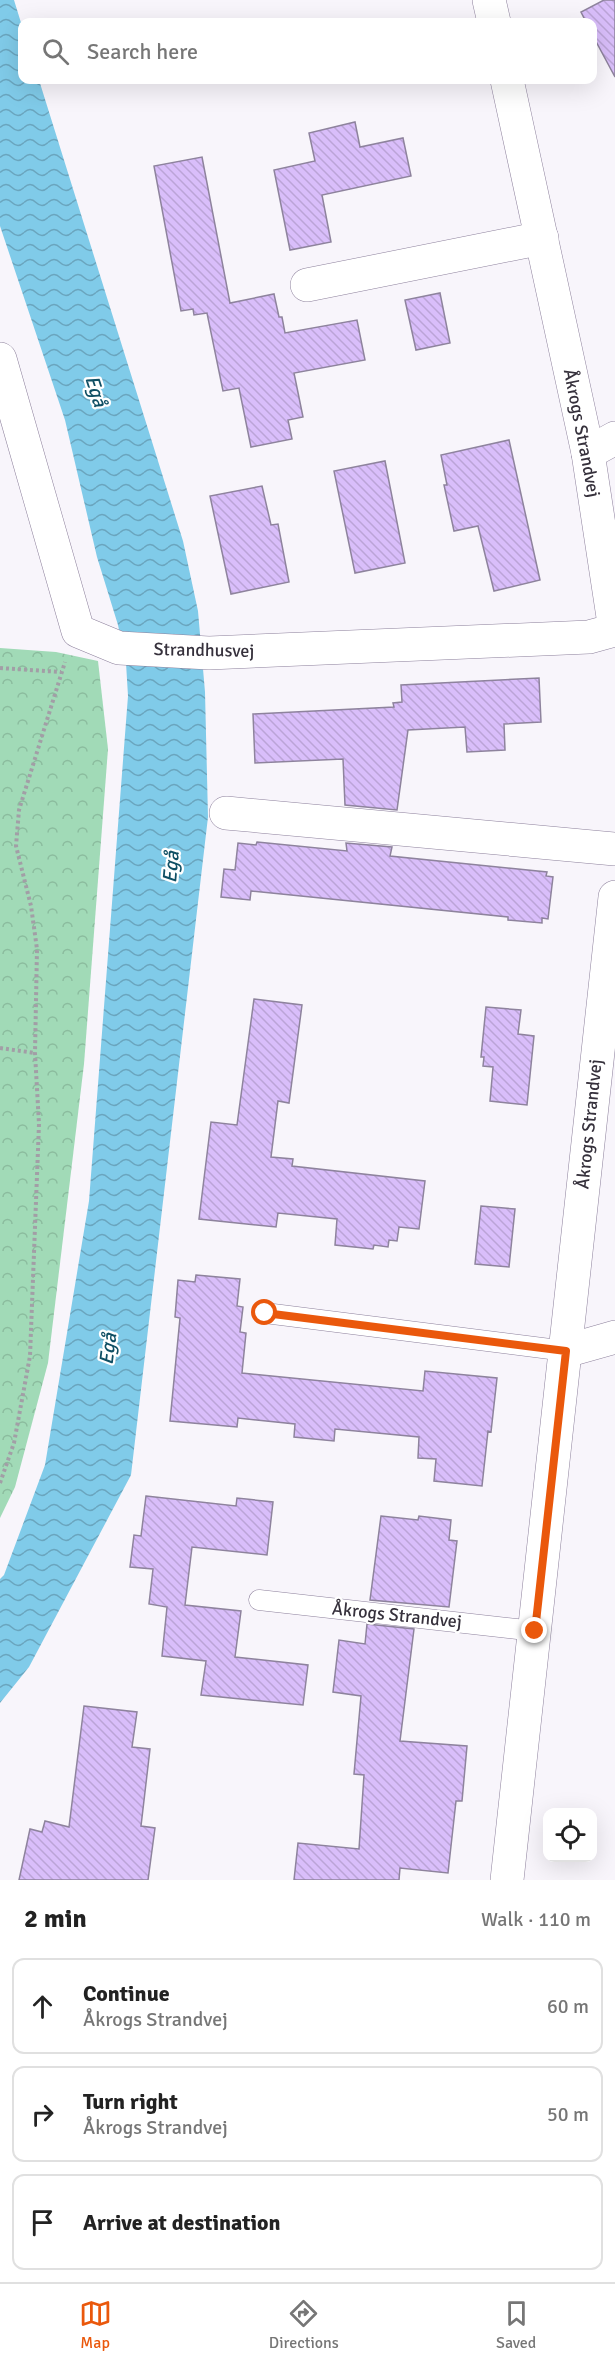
<!DOCTYPE html>
<meta charset="utf-8">
<style>
body{margin:0;font-family:Signika,sans-serif;background:#f2f2f2;color:#222}
.controls{position:absolute;right:18px;bottom:18px;display:grid;overflow:hidden;border-radius:12px;box-shadow:0 6px 24px #0002}
.controls button{width:54px;height:54px;display:grid;place-items:center;padding:0;border:0;border-bottom:2px solid #e0e0e0;background:#fff;color:#222;font:30px sans-serif}
.stop{position:absolute;width:18px;height:18px;margin:-14px;border:4px solid #ea580c;border-radius:50%;background:#fff}
.stop.end{background:#ea580c;border-color:#fff;box-shadow:0 2px 6px #0008}
.list{margin:0;padding:0;list-style:none}
h2{display:flex;justify-content:space-between;align-items:center;height:78px;margin:0;padding:0 24px;font-size:26px}
h2 small{font-size:20px;font-weight:400;color:#767676}
.list li{display:grid;grid-template-columns:39px 1fr auto;gap:18px;align-items:center;box-sizing:border-box;height:96px;margin:0 12px 12px;padding:0 12px;border:2px solid #e0e0e0;border-radius:12px}
.list b{display:block;font-size:22px;white-space:nowrap}
.list p{margin:0;font-size:20px;white-space:nowrap;color:#767676}
.list em{font-size:20px;font-style:normal;color:#767676}
.icon{flex:none;width:33px;height:33px;fill:none;stroke:currentColor;stroke-width:2;stroke-linecap:round;stroke-linejoin:round}
.map{position:relative;flex:none;width:615px;height:1880px;overflow:hidden}
.search{position:absolute;background:#fff;box-shadow:0 6px 24px #0002;left:18px;right:18px;top:18px;height:66px;display:flex;align-items:center;gap:15px;box-sizing:border-box;padding:0 21px;border-radius:12px;color:#767676;font-size:22px}
.sheet{height:402px;background:#fff}
nav{display:flex;justify-content:space-around;align-items:center;box-sizing:border-box;height:84px;border-top:2px solid #e0e0e0;background:#fff;font-size:16px;color:#767676}
nav a{display:grid;justify-items:center;gap:3px}
nav .on{color:#ea580c}
.map>svg:first-child{display:block}
.park{fill:url(#park-crowns)}
.water{fill:url(#water-waves)}
.building{fill:url(#building-back-hatch);stroke:#8e839d;stroke-width:1.5}
.lines{fill:none;stroke-linecap:round;stroke-linejoin:round}
.service-casing{stroke:#8d819c;stroke-width:21}
.minor-casing{stroke:#8d819c;stroke-width:34}
.tertiary-casing{stroke:#8d819c;stroke-width:34}
.path{stroke:#a29ea6;stroke-width:4;stroke-dasharray:3 3;stroke-linecap:butt}
.service{stroke:#fff;stroke-width:20}
.minor{stroke:#fff;stroke-width:33}
.tertiary{stroke:#fff;stroke-width:33}
.route{stroke:#ea580c;stroke-width:8}
.labels{text-anchor:middle;dominant-baseline:central;stroke-width:4.5;stroke-linejoin:round;paint-order:stroke}
.street-label{font-size:18px;fill:#36313c;stroke:#fff}
.water-label{font-size:20px;font-style:italic;fill:#0f4f64;stroke:#fff}
</style>
<div class="map">
<svg width="615" height="1880" viewBox="0 0 615 1880">
<defs>
<pattern id="park-crowns" width="20" height="18" patternUnits="userSpaceOnUse" patternTransform="scale(1.5)"><rect width="20" height="18" fill="#a1dab7"/><path d="M2 6a3 3 0 1 1 6 0M12 15a3 3 0 1 1 6 0" fill="none" stroke="#8bbc9e"/></pattern>
<pattern id="water-waves" width="16" height="10" patternUnits="userSpaceOnUse" patternTransform="scale(1.5)"><rect width="16" height="10" fill="#80cbe9"/><path d="M0 5q4-4 8 0t8 0" fill="none" stroke="#6aa5be"/></pattern>
<pattern id="building-back-hatch" width="6" height="6" patternUnits="userSpaceOnUse" patternTransform="scale(1.5)"><rect width="6" height="6" fill="#d9befa"/><path d="M-1 5l2 2M0 0l6 6M5-1l2 2" fill="none" stroke="#bba4d7"/></pattern>
</defs>
<rect width="100%" height="100%" fill="#f8f5fb"/>
<path class="park" d="M0 648 56 652 98 661 108 749 84 1064 48 1363 15 1487 0 1518Z"/>
<path class="water" d="M0 0H14L22 26V80H39L183 541 198 611 205 692 208 817 131 1475 29 1667 0 1703V1579L4 1575 45 1465 89 1201 128 696 126 663 118 625 97 557 65 420 0 226Z"/>
<path class="building" d="M604 0H615V77L592 34V22H586L581 12Z
M355 122 360 147 403 138 411 176 322 195 331 242 290 250 274 170 315 161 309 133Z
M202 157 230 303 274 294 279 317H282L285 333 357 320 365 360 294 373 303 417 288 420 292 439 251 447 239 388 223 391 207 313 194 315 193 309 181 311 154 166Z
M440 293 450 343 416 350 405 300Z
M509 440 540 580 494 591 478 526 454 531 444 485H447L441 455Z
M385 461 405 563 355 573 334 471Z
M262 486 271 525 278 524 289 582 231 594 210 496Z
M539 678 541 722 504 724 505 750 467 752 465 727 408 730 397 810 345 805 343 759 255 763 253 714 394 707 393 703 402 702 401 685Z
M257 842 347 851 346 843 392 847 390 856 547 872 546 876 553 877 548 919 542 918V923L508 920V917L251 891 250 900 221 897 224 869 235 870 238 843 256 845Z
M254 999 302 1005 289 1103 278 1101 271 1157 293 1159 292 1166 425 1181 419 1229 399 1227 397 1241 389 1240 388 1247 374 1245 373 1249 335 1245 337 1219 278 1213 276 1227 199 1219 211 1122 237 1125Z
M486 1007 521 1010 518 1034 534 1036 527 1105 490 1101 493 1067 483 1066 484 1057H481Z
M481 1206 515 1209 509 1267 475 1264Z
M196 1275 240 1279 237 1306 243 1307 240 1332 246 1333 242 1373 423 1391 425 1371 497 1378 491 1432 488 1431 482 1486 434 1481 436 1459 418 1458 419 1437 335 1429 334 1441 294 1437 295 1424 238 1418 237 1427 170 1421 180 1318 175 1317 178 1280 195 1282Z
M146 1496 236 1506 237 1498 273 1502 267 1555 192 1547 185 1605 241 1611 235 1657 308 1665 303 1705 201 1695 206 1661 162 1656 167 1607 149 1604 153 1569 130 1567 134 1535 141 1536Z
M381 1516 418 1520 419 1516 451 1520 449 1540 457 1541 449 1607 370 1600Z
M367 1624 414 1629 400 1741 467 1746 462 1801H456L448 1873 400 1868 399 1880H294L298 1843 359 1849 364 1775 354 1774 361 1696 333 1692 339 1640 365 1644Z
M84 1706 137 1712 132 1747 150 1749 141 1826 155 1828 148 1880H19L30 1829 42 1832 45 1821 69 1827Z"/>
<g class="lines">
<defs>
<path id="service" d="M265 1313 566 1351
M259 1600 535 1631"/>
<path id="minor" d="M307 285 542 238
M0 359 78 631 119 648 209 653 589 637 615 630
M588 453 615 438
M226 813 615 849
M566 1351 615 1337"/>
<path id="tertiary" d="M489 0 494 22
M507 80 588 453 615 630
M507 1880 615 897"/>
</defs>
<use href="#service" class="service-casing"/>
<use href="#minor" class="minor-casing"/>
<use href="#tertiary" class="tertiary-casing"/>
<path class="path" d="M0 668 61 672
M0 1048 35 1053
M0 1483 14 1443 30 1356 39 1124 35 1053 37 949 31 906 16 846 19 810 65 662"/>
<use href="#service" class="service"/>
<use href="#minor" class="minor"/>
<use href="#tertiary" class="tertiary"/>
</g>
<g class="lines">
<path class="route" d="M265 1313 566 1351 535 1631"/>
</g>
<g class="labels">
<g class="street-label">
<text transform="translate(582 433) rotate(79)">Åkrogs Strandvej</text>
<text transform="translate(204 650) rotate(1)">Strandhusvej</text>
<text transform="translate(589 1124) rotate(-84)">Åkrogs Strandvej</text>
<text transform="translate(397 1615) rotate(6)">Åkrogs Strandvej</text>
</g>
<g class="water-label">
<text transform="translate(96 391) rotate(72)">Egå</text>
<text transform="translate(171 867) rotate(-85)">Egå</text>
<text transform="translate(108 1349) rotate(-83)">Egå</text>
</g>
</g>
</svg>
<div class="controls">
<button><svg class="icon" aria-label="locate" viewBox="0 0 24 24"><circle cx="12" cy="12" r="6"/><path d="M12 2v4M12 18v4M2 12h4M18 12h4"/></svg></button>
</div>
<div class="stop" style="left:265px;top:1313px"></div>
<div class="stop end" style="left:535px;top:1631px"></div>
<div class="search"><svg class="icon" aria-label="search" viewBox="0 0 24 24"><circle cx="10" cy="10" r="6"/><path d="M15 15l6 6"/></svg>Search here</div>
</div>
<section class="sheet">
<h2>2 min<small>Walk · 110 m</small></h2>
<ul class="list">
<li><svg class="icon" aria-label="ahead" viewBox="0 0 24 24"><path d="M12 20V5M6 11l6-6 6 6"/></svg><div><b>Continue</b><p>Åkrogs Strandvej</p></div><em>60 m</em></li>
<li><svg class="icon" aria-label="right" viewBox="0 0 24 24"><path d="M7 20v-9h11M14 6l5 5-5 5"/></svg><div><b>Turn right</b><p>Åkrogs Strandvej</p></div><em>50 m</em></li>
<li><svg class="icon" aria-label="arrive" viewBox="0 0 24 24"><path d="M6 21V4h12l-3 4 3 4H6"/></svg><div><b>Arrive at destination</b></div></li>
</ul>
</section>
<nav>
<a class="on"><svg class="icon" aria-label="map" viewBox="0 0 24 24"><path d="M3 6l6-2 6 2 6-2v14l-6 2-6-2-6 2zM9 4v14M15 6v14"/></svg>Map</a>
<a><svg class="icon" aria-label="directions" viewBox="0 0 24 24"><path d="M12 3l9 9-9 9-9-9zM9 14v-3h6M13 9l2 2-2 2"/></svg>Directions</a>
<a><svg class="icon" aria-label="saved" viewBox="0 0 24 24"><path d="M7 4h10v16l-5-4-5 4z"/></svg>Saved</a>
</nav>
